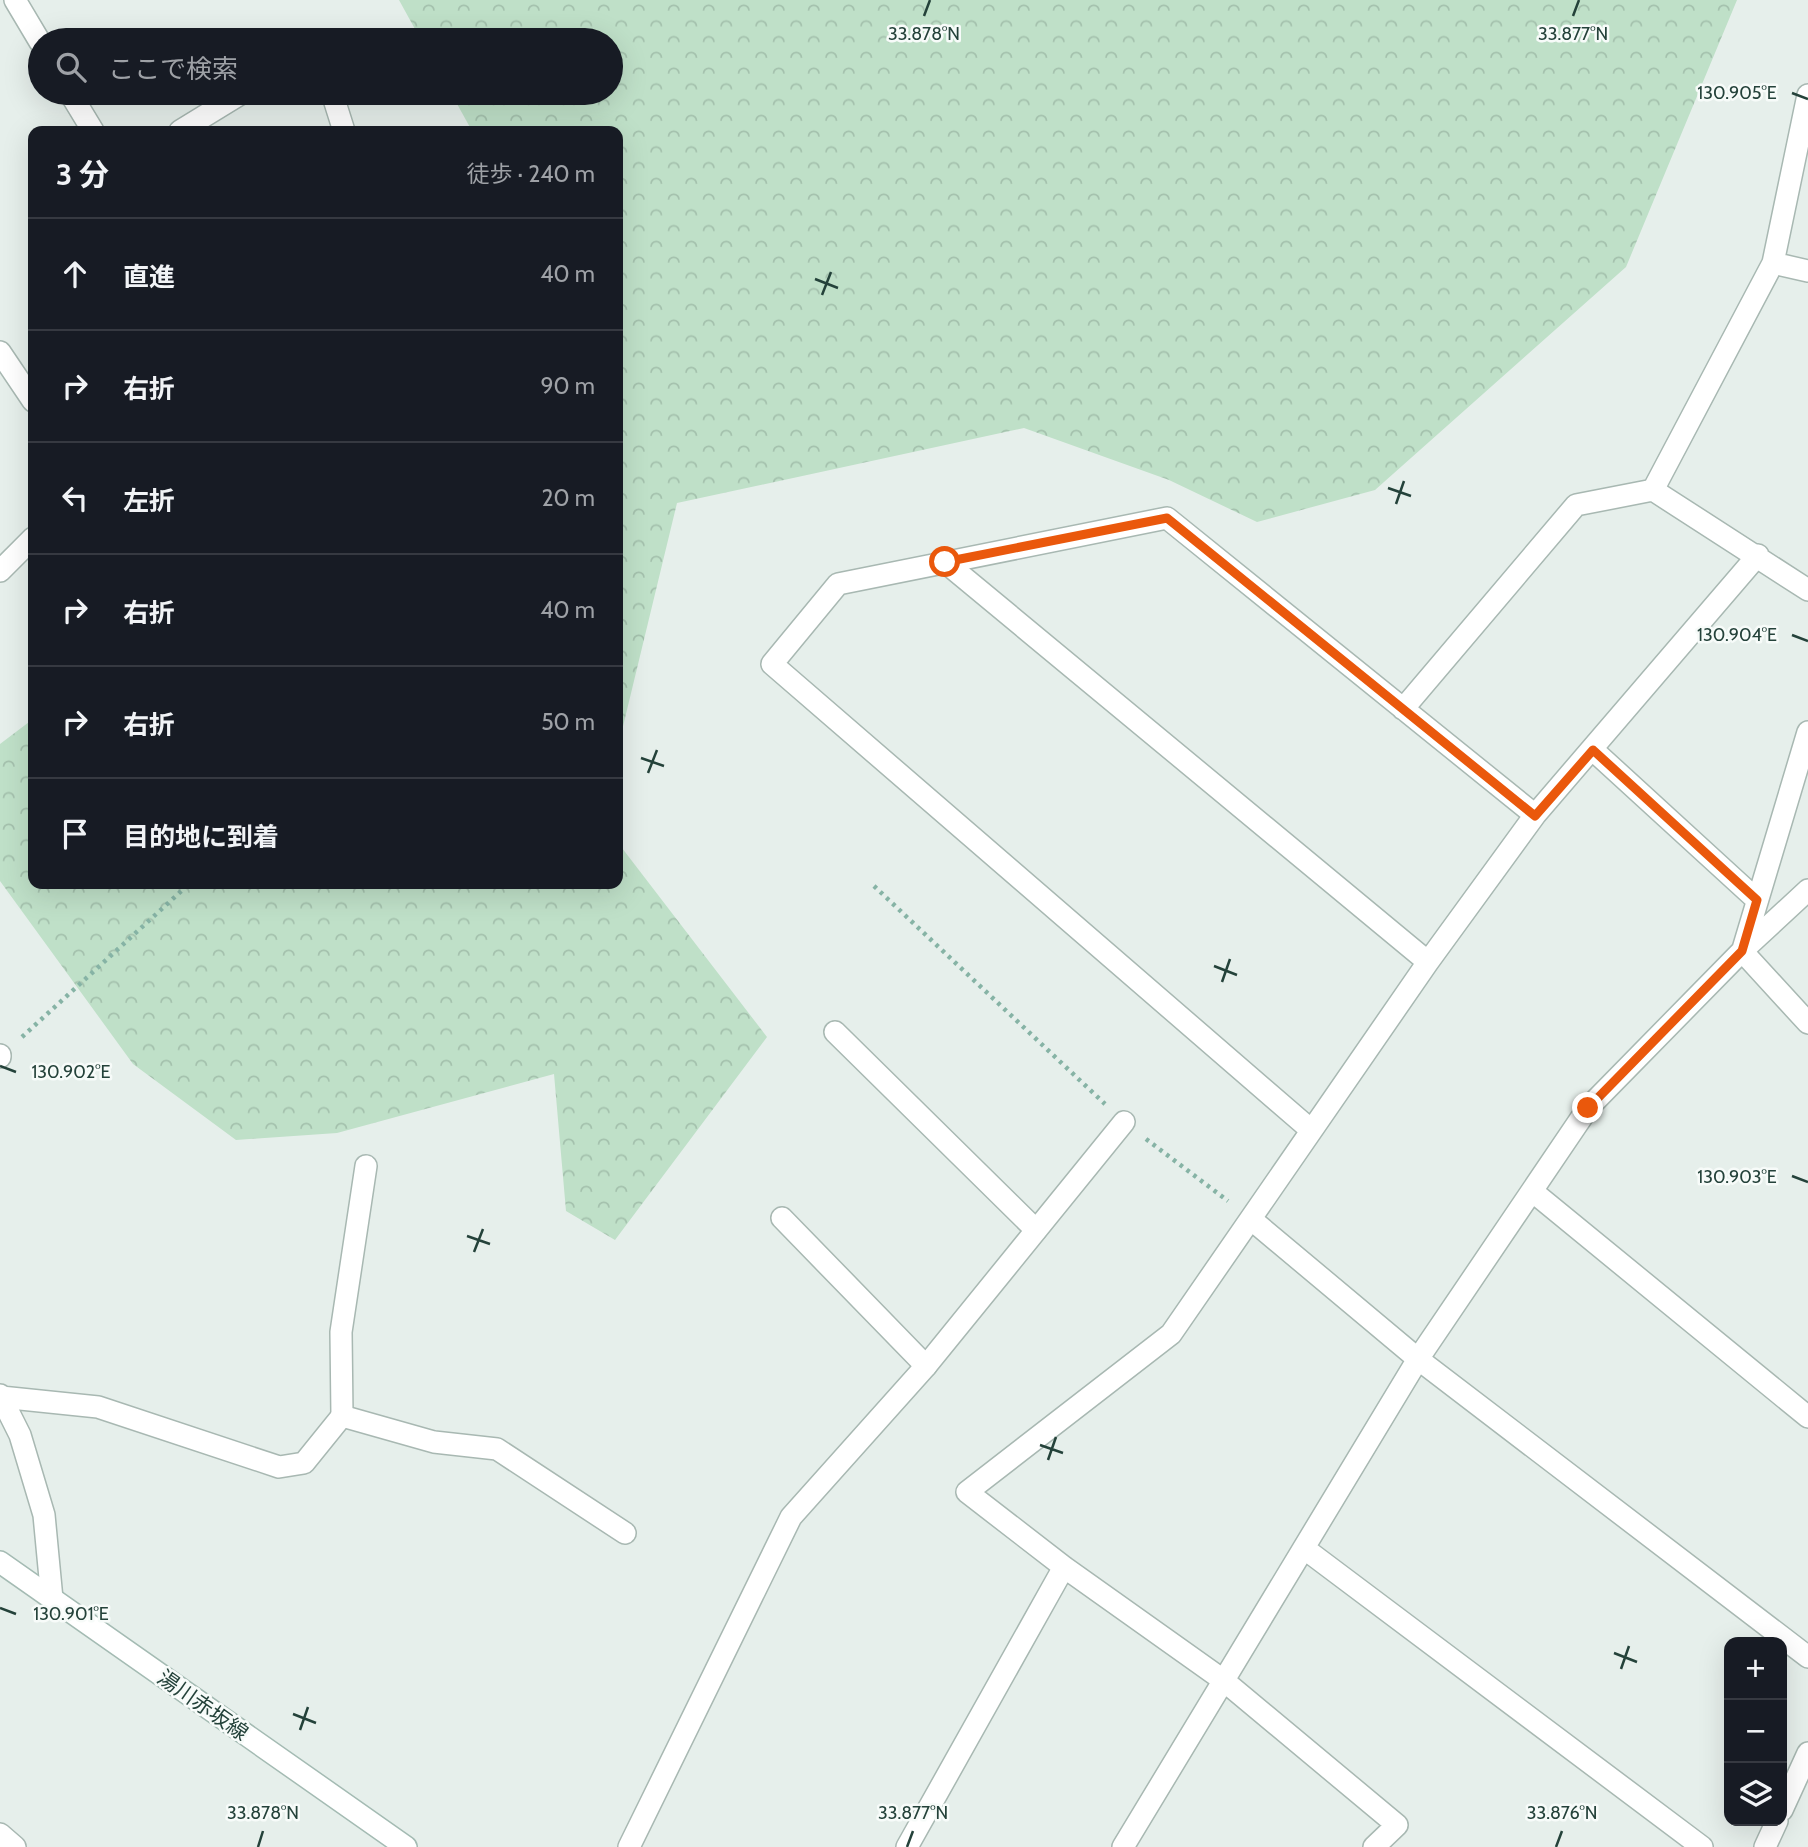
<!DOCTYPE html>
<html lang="ja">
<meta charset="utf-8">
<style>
body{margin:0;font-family:Cabin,"Noto Sans JP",sans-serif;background:#242831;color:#f1f3f6}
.controls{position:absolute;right:21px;bottom:21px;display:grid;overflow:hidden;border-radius:14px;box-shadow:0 7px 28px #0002}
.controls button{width:63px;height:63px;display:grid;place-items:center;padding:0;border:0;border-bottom:2px solid #363941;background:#171b24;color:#f1f3f6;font:35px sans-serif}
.stop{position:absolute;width:21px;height:21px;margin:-16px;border:5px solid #ea580c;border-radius:50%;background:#fff}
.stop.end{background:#ea580c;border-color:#fff;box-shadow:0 2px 7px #0008}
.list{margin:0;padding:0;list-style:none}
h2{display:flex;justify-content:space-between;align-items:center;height:91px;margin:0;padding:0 28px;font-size:30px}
h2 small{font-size:23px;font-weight:400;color:#9ea1a6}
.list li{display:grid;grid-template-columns:46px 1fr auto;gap:21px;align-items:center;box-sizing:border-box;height:112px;padding:0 28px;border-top:2px solid #363941}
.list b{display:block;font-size:26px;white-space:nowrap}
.list em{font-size:23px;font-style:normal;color:#9ea1a6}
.icon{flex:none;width:38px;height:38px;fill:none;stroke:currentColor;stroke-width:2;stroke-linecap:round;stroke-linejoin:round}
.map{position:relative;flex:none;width:1808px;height:1847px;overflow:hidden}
.search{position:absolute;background:#171b24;box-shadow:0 7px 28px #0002;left:28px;top:28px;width:595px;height:77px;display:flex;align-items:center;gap:18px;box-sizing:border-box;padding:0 24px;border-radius:38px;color:#9ea1a6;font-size:26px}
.panel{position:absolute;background:#171b24;box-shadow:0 7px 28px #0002;left:28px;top:126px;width:595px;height:763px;border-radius:14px}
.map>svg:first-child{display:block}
.forest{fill:url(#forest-crowns)}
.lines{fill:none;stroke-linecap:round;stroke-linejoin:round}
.service-casing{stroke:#a8b8b2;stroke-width:24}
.minor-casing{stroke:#a8b8b2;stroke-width:24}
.tertiary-casing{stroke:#a8b8b2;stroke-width:24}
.secondary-casing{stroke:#a4bbb3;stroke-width:24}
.path{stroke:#86b3a5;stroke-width:4.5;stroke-dasharray:3.5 5;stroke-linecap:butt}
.service{stroke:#fff;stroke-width:21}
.minor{stroke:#fff;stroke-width:21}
.tertiary{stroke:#fff;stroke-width:21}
.secondary{stroke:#fff;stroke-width:21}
.route{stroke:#ea580c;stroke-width:9}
.ticks{fill:none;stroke:#24423a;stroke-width:2.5}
.labels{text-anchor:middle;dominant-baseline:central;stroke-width:5;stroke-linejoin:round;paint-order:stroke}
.street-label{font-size:21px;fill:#24423a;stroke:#f7fbf9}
.ticks-label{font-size:18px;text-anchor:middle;fill:#24423a;stroke:#f7fbf9;stroke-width:5;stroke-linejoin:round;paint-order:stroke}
</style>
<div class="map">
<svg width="1808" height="1847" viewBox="0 0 1808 1847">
<defs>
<pattern id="forest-crowns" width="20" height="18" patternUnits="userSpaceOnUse" patternTransform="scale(1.75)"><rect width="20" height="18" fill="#bfe0c8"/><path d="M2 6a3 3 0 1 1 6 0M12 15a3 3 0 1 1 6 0" fill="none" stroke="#a4c1ad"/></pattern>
</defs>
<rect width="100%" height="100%" fill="#e6efeb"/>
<path class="forest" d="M399 0H1737L1626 267 1375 490 1257 522 1169 480 1024 428 677 503 618 747V131H472L451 93H611V40H421Z
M33 719V884H618V818L622 848 767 1037 615 1240 566 1211 554 1074 337 1133 236 1140 133 1064 0 881V744Z"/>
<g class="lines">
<defs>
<path id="service" d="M835 1032 1036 1230
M782 1218 926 1366
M342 1416 341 1332 366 1166"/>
<path id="minor" d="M15 0 40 42
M70 93 93 131
M332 93 344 131
M1808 95 1773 263 1653 490 1808 590
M180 131 242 93
M1773 263 1808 271
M0 352 33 401
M945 562 1428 962
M0 571 33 538
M1403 709 1576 505 1653 490
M1593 750 1757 900
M1743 949 1808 732
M1742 951 1808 1023
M0 1055V1057
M1311 1130 772 664 838 584 1167 518 1535 815
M1532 1191 1808 1417
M1252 1220 1418 1359 1808 1657
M0 1395 20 1435 44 1515 52 1599
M1 1397 98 1407 279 1467 304 1463 342 1416 434 1442 497 1449 625 1533
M1305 1549 1702 1847
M1782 1810 1808 1753
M629 1847 791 1517 926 1366 1124 1122
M907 1847 1064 1567
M1123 1847 1418 1359 1588 1108 1742 951 1808 890
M1374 1847 1397 1825 1223 1680 1064 1567 967 1492 1171 1334 1428 962 1535 815 1758 555
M1765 1847 1777 1821"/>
<path id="tertiary" d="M0 1834 15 1847"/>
<path id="secondary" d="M0 1562 406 1847"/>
</defs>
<use href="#service" class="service-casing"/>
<use href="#minor" class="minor-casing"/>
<use href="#tertiary" class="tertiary-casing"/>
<use href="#secondary" class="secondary-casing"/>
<path class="path" d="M874 886 1105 1104
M22 1037 189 884
M1146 1139 1228 1201"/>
<use href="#service" class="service"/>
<use href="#minor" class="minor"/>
<use href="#tertiary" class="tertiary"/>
<use href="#secondary" class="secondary"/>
</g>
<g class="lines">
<path class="route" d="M945 562 1167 518 1535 816 1593 750 1757 900 1742 951 1588 1108"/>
</g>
<path class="ticks" d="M924 16 930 0M1573 16 1579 0M1792 93 1808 99M815 279 838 288M822 295 831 272M1388 488 1411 496M1396 504 1404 481M1792 635 1808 641M641 758 664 766M648 773 657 750M1214 966 1237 975M1222 982 1230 959M0 1066 16 1072M1792 1176 1808 1182M467 1236 490 1244M474 1252 483 1229M1040 1445 1063 1453M1048 1460 1056 1437M0 1608 16 1614M1614 1653 1637 1662M1621 1669 1629 1646M293 1714 316 1723M300 1730 308 1707M258 1847 263 1831M907 1847 913 1831M1556 1847 1562 1831"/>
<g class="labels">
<g class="street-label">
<text transform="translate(203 1705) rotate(35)">湯川赤坂線</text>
</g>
</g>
<g class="ticks-label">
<text x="924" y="40">33.878°N</text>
<text x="1573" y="40">33.877°N</text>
<text x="1737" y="99">130.905°E</text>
<text x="1737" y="641">130.904°E</text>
<text x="71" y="1078">130.902°E</text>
<text x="1737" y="1183">130.903°E</text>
<text x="71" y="1620">130.901°E</text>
<text x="263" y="1819">33.878°N</text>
<text x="913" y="1819">33.877°N</text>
<text x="1562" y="1819">33.876°N</text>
</g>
</svg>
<div class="controls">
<button>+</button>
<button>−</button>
<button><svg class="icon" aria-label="layers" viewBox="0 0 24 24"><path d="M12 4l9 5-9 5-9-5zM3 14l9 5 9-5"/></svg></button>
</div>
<div class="stop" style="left:945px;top:562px"></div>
<div class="stop end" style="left:1588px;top:1108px"></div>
<div class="search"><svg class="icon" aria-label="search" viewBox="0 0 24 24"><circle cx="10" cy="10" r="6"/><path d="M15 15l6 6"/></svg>ここで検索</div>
<section class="panel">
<h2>3 分<small>徒歩 · 240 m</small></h2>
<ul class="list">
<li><svg class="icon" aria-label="ahead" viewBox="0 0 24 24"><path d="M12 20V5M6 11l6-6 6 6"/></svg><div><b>直進</b></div><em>40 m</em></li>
<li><svg class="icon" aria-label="right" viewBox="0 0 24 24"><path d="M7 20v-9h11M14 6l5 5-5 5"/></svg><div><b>右折</b></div><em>90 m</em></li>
<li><svg class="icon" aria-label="left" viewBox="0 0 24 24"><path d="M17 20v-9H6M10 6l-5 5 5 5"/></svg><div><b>左折</b></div><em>20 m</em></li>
<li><svg class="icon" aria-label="right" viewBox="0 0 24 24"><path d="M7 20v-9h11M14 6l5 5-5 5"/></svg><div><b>右折</b></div><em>40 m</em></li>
<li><svg class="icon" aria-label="right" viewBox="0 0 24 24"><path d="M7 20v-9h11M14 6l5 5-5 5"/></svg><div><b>右折</b></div><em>50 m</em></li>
<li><svg class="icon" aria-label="arrive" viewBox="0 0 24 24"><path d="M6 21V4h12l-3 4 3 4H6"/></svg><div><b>目的地に到着</b></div></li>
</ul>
</section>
</div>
